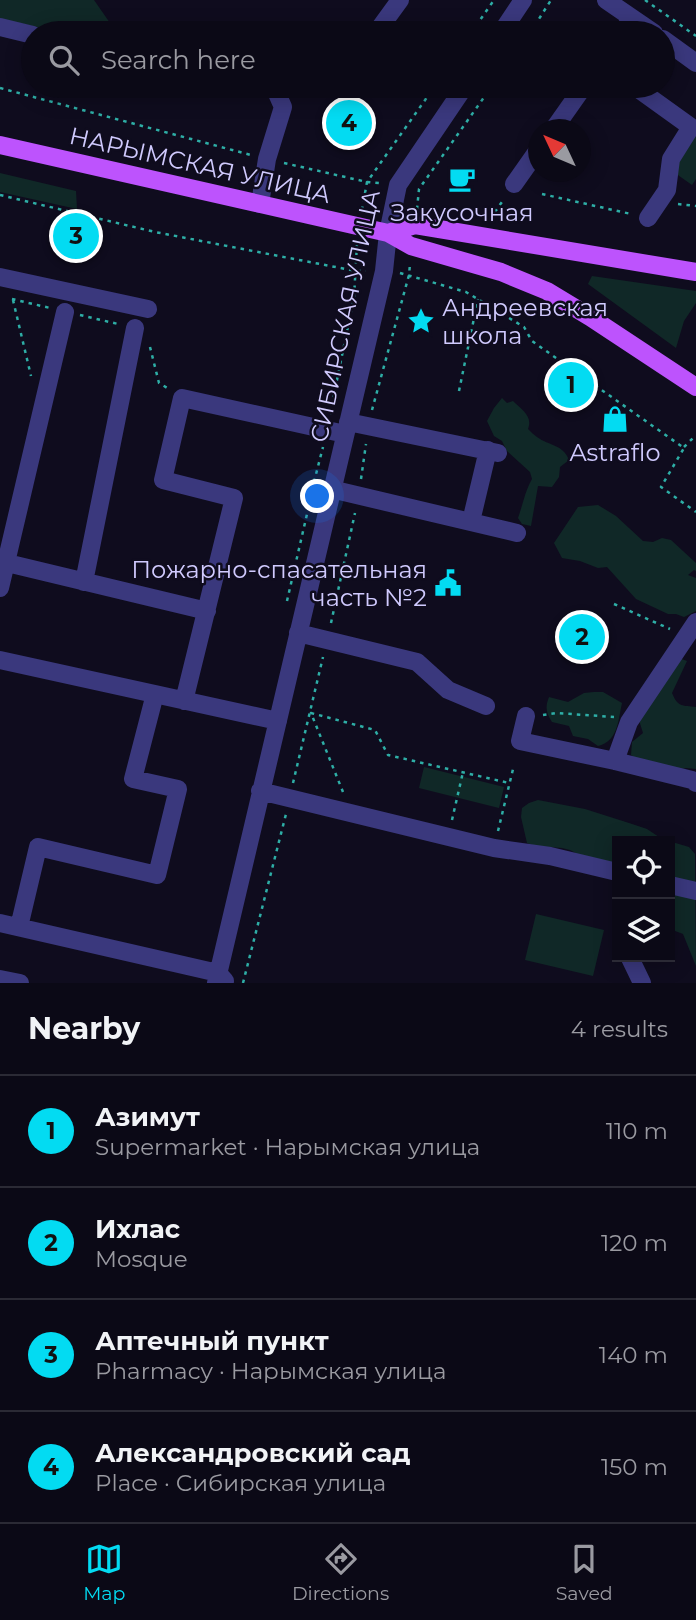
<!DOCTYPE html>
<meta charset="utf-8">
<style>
body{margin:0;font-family:Montserrat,sans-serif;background:#191723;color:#f1f3f6}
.controls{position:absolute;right:21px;bottom:21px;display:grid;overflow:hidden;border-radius:0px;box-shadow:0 4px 18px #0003}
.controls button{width:63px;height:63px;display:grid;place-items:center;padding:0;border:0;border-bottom:2px solid #2b2a35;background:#0b0916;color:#f1f3f6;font:35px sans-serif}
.compass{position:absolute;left:528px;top:119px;width:63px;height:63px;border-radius:50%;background:#0b0916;box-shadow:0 4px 18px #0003;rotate:314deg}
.you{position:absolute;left:318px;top:497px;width:24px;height:24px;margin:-18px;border:5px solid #fff;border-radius:50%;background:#1a73e8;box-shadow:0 0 0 10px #1a73e833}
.badge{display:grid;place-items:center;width:46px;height:46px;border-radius:50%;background:#03dbf2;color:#111;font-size:23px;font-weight:700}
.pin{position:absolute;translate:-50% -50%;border:4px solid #fff;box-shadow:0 2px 7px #0006}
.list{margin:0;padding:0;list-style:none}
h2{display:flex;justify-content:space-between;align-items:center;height:91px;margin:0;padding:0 28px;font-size:30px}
h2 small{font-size:23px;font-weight:400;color:#9a9aa1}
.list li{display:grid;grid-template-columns:46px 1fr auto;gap:21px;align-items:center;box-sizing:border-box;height:112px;padding:0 28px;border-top:2px solid #2b2a35}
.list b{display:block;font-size:26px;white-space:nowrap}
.list p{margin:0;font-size:23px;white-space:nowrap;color:#9a9aa1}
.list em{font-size:23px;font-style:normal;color:#9a9aa1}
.icon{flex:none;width:38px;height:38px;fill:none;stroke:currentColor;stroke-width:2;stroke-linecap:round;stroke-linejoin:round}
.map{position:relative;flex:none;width:696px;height:983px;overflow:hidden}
.search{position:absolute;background:#0b0916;box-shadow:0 4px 18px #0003;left:21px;right:21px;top:21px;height:77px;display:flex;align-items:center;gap:18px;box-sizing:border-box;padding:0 24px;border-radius:38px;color:#9a9aa1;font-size:26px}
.sheet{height:539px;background:#0b0916}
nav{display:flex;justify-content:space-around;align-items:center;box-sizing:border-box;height:98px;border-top:2px solid #2b2a35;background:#0b0916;font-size:19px;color:#9a9aa1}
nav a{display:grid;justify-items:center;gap:4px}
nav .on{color:#03dbf2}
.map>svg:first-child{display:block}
.green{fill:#102827}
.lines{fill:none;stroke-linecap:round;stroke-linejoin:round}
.path{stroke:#2eaea6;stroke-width:2.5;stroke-dasharray:3.5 5;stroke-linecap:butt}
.minor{stroke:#3a387d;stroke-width:18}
.major{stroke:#bd53fd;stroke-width:18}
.labels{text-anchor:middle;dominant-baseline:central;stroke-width:5;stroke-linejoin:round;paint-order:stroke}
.street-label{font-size:24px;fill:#d0cafe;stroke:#0f0c1e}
.poi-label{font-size:24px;fill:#d0cafe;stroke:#0f0c1e}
</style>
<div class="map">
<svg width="696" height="983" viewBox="0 0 696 983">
<rect width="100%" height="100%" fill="#0f0c1e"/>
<path class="green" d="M0 0H94L110 23 119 27 129 29H168L183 33H61L24 24 0 22Z
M696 130V179L692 185 675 173 679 154Z
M0 173 76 191 77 209 0 192Z
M592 276 696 291V303L684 321 676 348 588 284Z
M502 398 507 403 513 401C522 410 533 416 528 429 531 432 534 435 537 437 549 446 563 444 569 460L560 467 559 477 552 487 538 486 531 526 522 524 518 518C523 504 525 491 532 479L530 472 507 451 502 441 494 436 487 421 494 408Z
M598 505 616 516 643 541 653 542 662 538 671 540 696 563V571L694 570 688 575 696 578V611L684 617 676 614H668L636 599 607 567 598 568 580 561 562 558 554 543 578 507Z
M679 658 687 661 672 693C678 708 683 705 696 707V769L686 768 678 770 641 763 631 755 632 742 643 733 638 717Z
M594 692H603L622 703C618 721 618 741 598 746L588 739 573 736 569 726 552 722C546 713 545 707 549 697L568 702 584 693Z
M424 767 504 787 499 808 419 788Z
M538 800 585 809 629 823 647 829 662 839 689 847 695 854 696 966 683 934 670 929V841H617V870L594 863 570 850 562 848 535 846 527 843 521 817 522 808 529 803Z
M536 914 604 930 593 976 525 960Z"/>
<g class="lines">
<path class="path" d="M645 0 696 36
M471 33 494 0
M530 33 551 0
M0 88 251 155
M599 92 602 93 607 86
M284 163 367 182 380 183
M542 194 631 214
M0 195 155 232 356 271H366
M678 204 696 206
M417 209 419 189 492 86
M362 210 367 182 435 86
M490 219 504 199
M400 273 466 292 524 327 532 341 684 448 661 487 696 512
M12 299 50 308
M13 300 31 376
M80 315 118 324
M150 347 159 383 169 389
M459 391 478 299
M372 410 409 275 410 264
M330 414 354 297 357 244
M684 447 696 435
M361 479 366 444
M314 482 323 447
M287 601 313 488
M614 604 670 629
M331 623 355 513
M543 715 556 713 614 717
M293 783 323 657
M343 792 311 713 375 730 388 755 509 783
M452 820 463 772
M498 831 514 765
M243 983 286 814"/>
<path class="minor" d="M606 0 654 33
M0 27 33 35
M376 33 400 0
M501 33 523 0
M621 33 632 18
M663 39 696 63
M634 86 691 127 671 159 667 190 648 218
M553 130 584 86
M514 184 538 150
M260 204 267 159 283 107 275 89 263 86
M0 277 148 309
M348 422 498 453
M331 489 517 533
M473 513 488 450
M7 563 207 611
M84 582 135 328
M0 588 65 312
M298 633 417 662 448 690 486 706
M0 660 278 721
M184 701 234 498 163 480 182 398 345 434
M526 716 520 741 615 761 692 780 696 783
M615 761 629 722 696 622
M260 791 494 848 550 856 617 872
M670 885 696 891
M0 923 218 973 225 981
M19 927 38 847 157 875 178 789 133 779 155 694
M630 958 642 983
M0 979 20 983
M216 983 384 271 388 233 398 185 465 86"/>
<path class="major" d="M0 145 388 233 411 246 501 272 547 291 590 317 696 387
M388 233 415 225 696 272"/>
</g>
<defs>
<symbol id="cafe-bare" viewBox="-9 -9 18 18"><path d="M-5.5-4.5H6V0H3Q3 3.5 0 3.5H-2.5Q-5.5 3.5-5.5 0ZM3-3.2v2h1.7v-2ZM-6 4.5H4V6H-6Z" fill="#03dbf2" stroke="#0f0c1e" stroke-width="2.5" paint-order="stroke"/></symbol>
<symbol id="sight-bare" viewBox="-9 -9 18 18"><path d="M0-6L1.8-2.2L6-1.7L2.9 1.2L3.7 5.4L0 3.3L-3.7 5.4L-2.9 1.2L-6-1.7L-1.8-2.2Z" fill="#03dbf2" stroke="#0f0c1e" stroke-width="2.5" paint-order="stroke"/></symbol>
<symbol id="shop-bare" viewBox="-9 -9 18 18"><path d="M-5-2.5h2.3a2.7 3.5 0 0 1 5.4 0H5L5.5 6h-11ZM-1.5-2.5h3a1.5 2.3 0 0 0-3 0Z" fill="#03dbf2" stroke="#0f0c1e" stroke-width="2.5" paint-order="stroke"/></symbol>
<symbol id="civic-bare" viewBox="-9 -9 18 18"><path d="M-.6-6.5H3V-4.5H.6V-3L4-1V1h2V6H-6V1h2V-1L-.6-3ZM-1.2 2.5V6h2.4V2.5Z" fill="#03dbf2" stroke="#0f0c1e" stroke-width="2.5" paint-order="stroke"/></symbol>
</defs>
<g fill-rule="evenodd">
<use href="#cafe-bare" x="443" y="160" width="38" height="38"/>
<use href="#sight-bare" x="402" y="302" width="38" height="38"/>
<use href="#shop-bare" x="596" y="400" width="38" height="38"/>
<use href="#civic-bare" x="429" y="564" width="38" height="38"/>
</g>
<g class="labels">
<g class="street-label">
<text transform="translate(200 165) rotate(13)">НАРЫМСКАЯ УЛИЦА</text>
<text transform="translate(345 316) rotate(-78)">СИБИРСКАЯ УЛИЦА</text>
</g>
<g class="poi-label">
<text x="462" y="212">Закусочная</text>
<text x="442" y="307" text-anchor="start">Андреевская<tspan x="442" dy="28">школа</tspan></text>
<text x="615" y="452">Astraflo</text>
<text x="427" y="569" text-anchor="end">Пожарно-спасательная<tspan x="427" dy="28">часть №2</tspan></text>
</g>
</g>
</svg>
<div class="controls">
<button><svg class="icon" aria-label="locate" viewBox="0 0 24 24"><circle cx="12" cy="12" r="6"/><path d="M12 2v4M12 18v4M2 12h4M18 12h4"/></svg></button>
<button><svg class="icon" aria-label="layers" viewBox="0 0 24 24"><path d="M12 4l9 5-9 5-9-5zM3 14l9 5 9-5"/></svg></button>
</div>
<svg class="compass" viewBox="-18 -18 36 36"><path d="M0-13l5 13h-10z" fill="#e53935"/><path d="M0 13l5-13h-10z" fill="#9a9aa1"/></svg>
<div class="you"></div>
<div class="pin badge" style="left:571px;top:385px">1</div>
<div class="pin badge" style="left:582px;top:637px">2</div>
<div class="pin badge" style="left:76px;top:236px">3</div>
<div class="pin badge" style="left:349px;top:123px">4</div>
<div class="search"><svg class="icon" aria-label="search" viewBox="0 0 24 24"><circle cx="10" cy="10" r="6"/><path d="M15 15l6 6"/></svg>Search here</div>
</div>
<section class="sheet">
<h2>Nearby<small>4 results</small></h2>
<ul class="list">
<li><span class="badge">1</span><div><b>Азимут</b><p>Supermarket · Нарымская улица</p></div><em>110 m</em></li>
<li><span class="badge">2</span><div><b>Ихлас</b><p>Mosque</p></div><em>120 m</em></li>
<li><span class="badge">3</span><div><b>Аптечный пункт</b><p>Pharmacy · Нарымская улица</p></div><em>140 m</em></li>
<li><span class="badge">4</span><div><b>Александровский сад</b><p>Place · Сибирская улица</p></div><em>150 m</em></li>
</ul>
</section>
<nav>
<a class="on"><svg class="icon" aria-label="map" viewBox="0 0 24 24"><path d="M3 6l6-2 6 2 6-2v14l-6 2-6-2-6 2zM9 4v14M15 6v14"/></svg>Map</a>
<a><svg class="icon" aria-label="directions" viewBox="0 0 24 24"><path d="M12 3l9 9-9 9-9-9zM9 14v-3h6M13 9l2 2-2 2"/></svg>Directions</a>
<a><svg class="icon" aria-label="saved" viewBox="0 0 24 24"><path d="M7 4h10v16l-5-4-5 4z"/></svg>Saved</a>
</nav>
